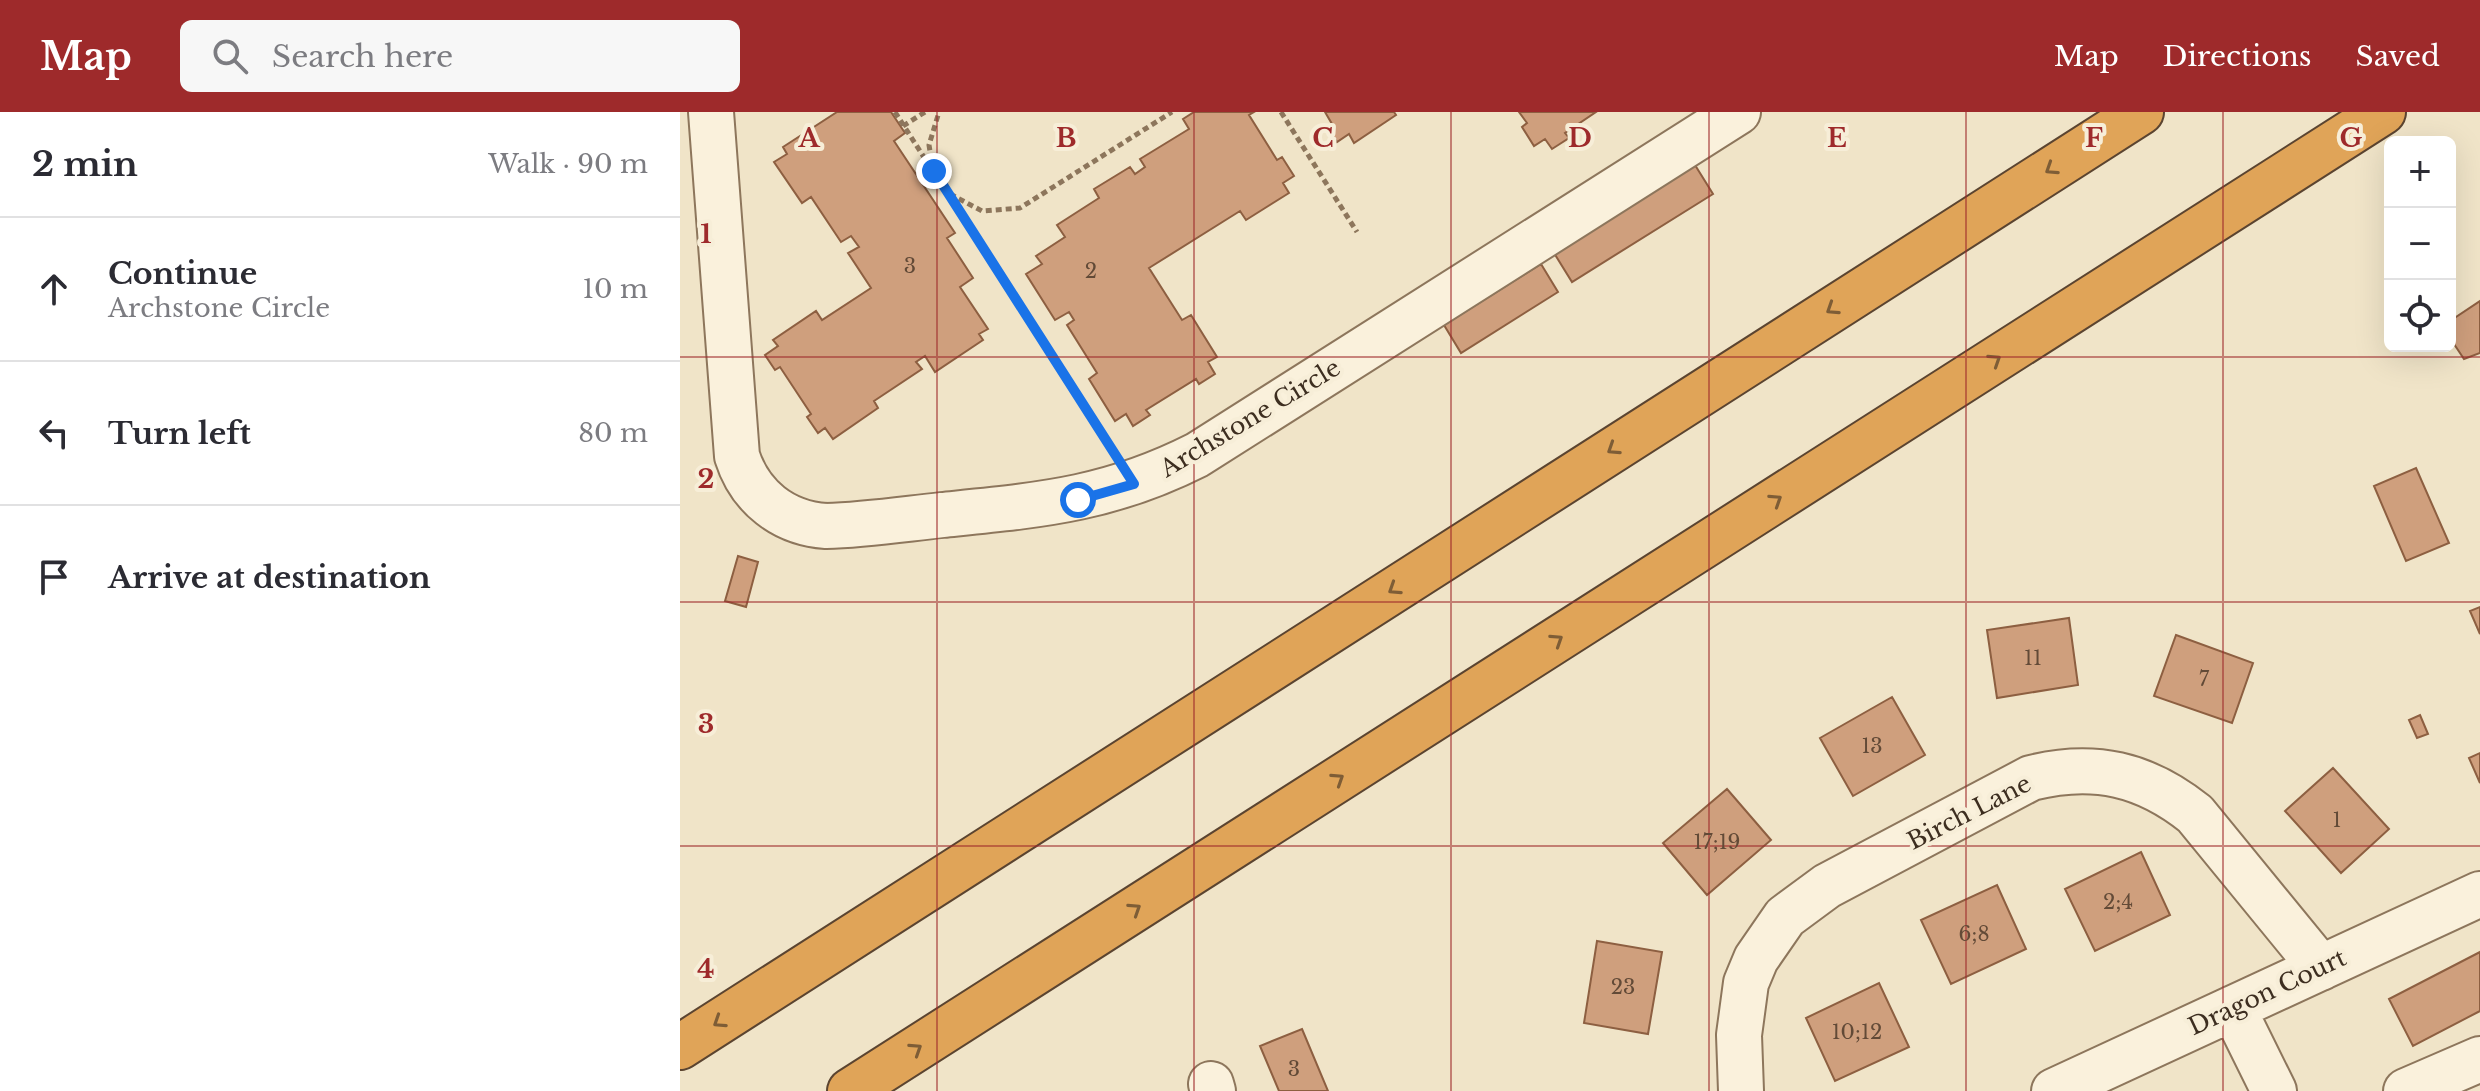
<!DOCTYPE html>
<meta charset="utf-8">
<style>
body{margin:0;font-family:"Libre Baskerville",serif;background:#f7f7f7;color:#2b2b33}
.controls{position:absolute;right:24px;top:24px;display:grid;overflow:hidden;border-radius:12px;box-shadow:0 8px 32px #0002}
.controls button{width:72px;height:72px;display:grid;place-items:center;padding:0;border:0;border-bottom:2px solid #e1e1e2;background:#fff;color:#2b2b33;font:40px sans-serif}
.stop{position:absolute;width:24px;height:24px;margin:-18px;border:6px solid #1a73e8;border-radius:50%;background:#fff}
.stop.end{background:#1a73e8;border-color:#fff;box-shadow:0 2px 8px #0008}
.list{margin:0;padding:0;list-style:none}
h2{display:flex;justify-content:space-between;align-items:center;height:104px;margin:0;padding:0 32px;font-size:34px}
h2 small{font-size:26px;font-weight:400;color:#7c7c81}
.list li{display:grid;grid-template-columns:52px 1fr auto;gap:24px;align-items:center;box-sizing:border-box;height:144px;padding:0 32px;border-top:2px solid #e1e1e2}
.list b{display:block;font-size:30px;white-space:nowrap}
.list p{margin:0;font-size:26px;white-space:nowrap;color:#7c7c81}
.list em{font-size:26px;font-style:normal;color:#7c7c81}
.icon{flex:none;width:44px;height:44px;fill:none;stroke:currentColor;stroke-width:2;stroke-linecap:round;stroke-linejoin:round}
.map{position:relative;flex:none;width:1800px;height:979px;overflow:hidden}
header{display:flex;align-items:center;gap:48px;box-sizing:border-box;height:112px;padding:0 40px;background:#9e2a2b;color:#fff}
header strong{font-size:38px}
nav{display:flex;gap:44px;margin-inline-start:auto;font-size:28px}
.search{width:560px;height:72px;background:#f7f7f7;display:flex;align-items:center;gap:20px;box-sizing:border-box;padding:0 28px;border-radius:12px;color:#7c7c81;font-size:30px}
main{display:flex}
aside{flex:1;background:#fff}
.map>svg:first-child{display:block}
.building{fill:#cf9f7d;stroke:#8d5f41;stroke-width:2}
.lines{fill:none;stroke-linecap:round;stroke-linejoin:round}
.minor-casing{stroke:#8d765c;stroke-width:48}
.highway-casing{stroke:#5b4430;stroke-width:48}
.path{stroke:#8d765c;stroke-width:5;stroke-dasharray:6 4;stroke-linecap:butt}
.minor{stroke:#faf1dc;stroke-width:44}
.highway{stroke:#e0a458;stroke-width:44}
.oneway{stroke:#7e5d36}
.route{stroke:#1a73e8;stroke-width:10}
.grid{fill:none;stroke:#9e2a2b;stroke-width:2;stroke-opacity:0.55}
.labels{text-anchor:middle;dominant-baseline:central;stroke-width:8;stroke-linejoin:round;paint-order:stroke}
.number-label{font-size:20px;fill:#624a37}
.street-label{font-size:24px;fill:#3d2e20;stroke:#f7eed8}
.grid-label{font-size:26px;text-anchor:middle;font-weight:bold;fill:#9e2a2b;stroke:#f7eed8;stroke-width:8;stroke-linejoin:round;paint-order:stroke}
</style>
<header>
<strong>Map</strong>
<div class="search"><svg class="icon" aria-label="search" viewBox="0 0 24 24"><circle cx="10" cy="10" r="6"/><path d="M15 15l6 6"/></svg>Search here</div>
<nav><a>Map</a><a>Directions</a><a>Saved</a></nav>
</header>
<main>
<aside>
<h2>2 min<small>Walk · 90 m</small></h2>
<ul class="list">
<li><svg class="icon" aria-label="ahead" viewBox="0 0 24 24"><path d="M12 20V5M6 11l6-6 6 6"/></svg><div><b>Continue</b><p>Archstone Circle</p></div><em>10 m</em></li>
<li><svg class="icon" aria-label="left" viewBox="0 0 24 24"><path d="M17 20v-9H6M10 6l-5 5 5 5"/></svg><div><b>Turn left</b></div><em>80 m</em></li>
<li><svg class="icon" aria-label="arrive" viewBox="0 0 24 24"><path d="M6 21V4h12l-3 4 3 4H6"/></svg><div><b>Arrive at destination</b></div></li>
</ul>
</aside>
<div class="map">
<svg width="1800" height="979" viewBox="0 0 1800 979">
<rect width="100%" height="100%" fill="#f0e4c8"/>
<path class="building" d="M157 0H211L225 21 214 29 275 121 267 126 293 166 280 175 308 217 299 222 303 228 255 260 245 244 236 250 242 257 194 289 198 296 153 327 145 316 138 321 127 305 131 302 100 255 95 258 85 243 98 234 93 228 136 199 142 208 191 176 168 141 179 135 171 124 161 130 131 85 122 91 94 50 107 42 103 35Z
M514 0H574L569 3 597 48 602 45 614 64 603 71 609 81 566 108 560 99 469 156 502 208 511 203 537 245 528 250 535 262 519 272 516 267 466 298 470 303 453 314 446 302 435 309 409 267 417 261 387 213 394 208 389 200 375 208 346 162 362 152 356 144 385 125 377 113 419 86 414 77 450 55 455 62 465 55 460 47 509 17 503 7Z
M645 0H714L716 3 674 31 669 22 657 30 647 15 652 12Z
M839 0H916L885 21 889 26 872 37 865 27 854 34 842 15 847 11Z
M1015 53 1033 82 892 170 874 141Z
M861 152 878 180 781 241 764 213Z
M1800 189V241L1784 247 1770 226V209Z
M1736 356 1769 431 1726 449 1694 374Z
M58 444 78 450 66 495 45 489Z
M1800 495V522L1790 499Z
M1389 506 1398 573 1317 586 1307 518Z
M1496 523 1573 551 1552 611 1474 584Z
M1212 585 1245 643 1173 684 1140 626Z
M1740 603 1748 622 1737 626 1729 608Z
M1800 641V671L1789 646Z
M1653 656 1709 717 1661 761 1605 699Z
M1047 677 1091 728 1027 783 983 731Z
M1461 740 1490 803 1415 839 1385 777Z
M1317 773 1346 837 1271 872 1241 808Z
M917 829 982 840 968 922 904 911Z
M1800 840V899L1733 934 1709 887Z
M1199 871 1229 935 1155 969 1126 906Z
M622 917 648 979H599L580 934Z"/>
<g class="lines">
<defs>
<path id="minor" d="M31 0 57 344C70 385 103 411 146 414 185 413 224 407 262 403 360 393 428 388 517 343L1058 0
M1553 896 1594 979
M531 972 533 979
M1061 979 1059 923 1066 871 1076 847 1105 805 1147 774 1351 666C1414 650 1465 662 1515 702L1641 856
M1374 979 1800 782
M1726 979 1800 947"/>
<path id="highway" d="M0 935 1461 0
M170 979 1703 0"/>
</defs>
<use href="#minor" class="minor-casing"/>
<use href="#highway" class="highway-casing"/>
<path class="path" d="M215 0 432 339
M601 0 677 120
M223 14 245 0
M253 58 249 33 259 0
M270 82 302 99 340 96 492 0"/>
<use href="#minor" class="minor"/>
<use href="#highway" class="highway"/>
</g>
<defs><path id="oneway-chevron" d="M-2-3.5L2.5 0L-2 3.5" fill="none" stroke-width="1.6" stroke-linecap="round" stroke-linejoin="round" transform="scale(2)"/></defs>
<g class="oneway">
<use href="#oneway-chevron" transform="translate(1371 57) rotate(147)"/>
<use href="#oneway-chevron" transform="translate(1152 197) rotate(147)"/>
<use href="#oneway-chevron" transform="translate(1315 248) rotate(-33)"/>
<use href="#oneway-chevron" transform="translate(933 337) rotate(147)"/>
<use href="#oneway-chevron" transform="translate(1096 388) rotate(-33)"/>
<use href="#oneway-chevron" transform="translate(714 477) rotate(147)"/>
<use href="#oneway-chevron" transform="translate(877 528) rotate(-33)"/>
<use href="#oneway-chevron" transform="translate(658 667) rotate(-33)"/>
<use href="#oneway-chevron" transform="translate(455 797) rotate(-33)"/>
<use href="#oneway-chevron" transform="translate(39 910) rotate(147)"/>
<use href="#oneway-chevron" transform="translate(236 937) rotate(-33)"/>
</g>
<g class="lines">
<path class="route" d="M254 59 454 372 398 388"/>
</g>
<path class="grid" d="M257 0V979M514 0V979M771 0V979M1029 0V979M1286 0V979M1543 0V979M0 245H1800M0 490H1800M0 734H1800"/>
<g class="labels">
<g class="number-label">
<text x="230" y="154">3</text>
<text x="411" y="159">2</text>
<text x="1353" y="546">11</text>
<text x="1524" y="567">7</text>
<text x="1192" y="634">13</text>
<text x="1657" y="708">1</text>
<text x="1037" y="730">17;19</text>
<text x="1438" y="790">2;4</text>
<text x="1294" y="822">6;8</text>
<text x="943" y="875">23</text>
<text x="1177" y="920">10;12</text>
<text x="614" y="957">3</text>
</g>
<g class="street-label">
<text transform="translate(570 306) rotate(-31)">Archstone Circle</text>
<text transform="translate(1289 700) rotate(-27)">Birch Lane</text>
<text transform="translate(1587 880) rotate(-25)">Dragon Court</text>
</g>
</g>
<g class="grid-label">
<text x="129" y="35">A</text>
<text x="386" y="35">B</text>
<text x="643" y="35">C</text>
<text x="900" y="35">D</text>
<text x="1157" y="35">E</text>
<text x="1414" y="35">F</text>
<text x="1671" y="35">G</text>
<text x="26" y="131">1</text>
<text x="26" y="376">2</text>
<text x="26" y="621">3</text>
<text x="26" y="866">4</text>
</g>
</svg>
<div class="controls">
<button>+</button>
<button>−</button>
<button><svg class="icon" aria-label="locate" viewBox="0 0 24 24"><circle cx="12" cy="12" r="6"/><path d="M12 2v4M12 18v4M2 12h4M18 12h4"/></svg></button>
</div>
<div class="stop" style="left:398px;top:388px"></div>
<div class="stop end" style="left:254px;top:59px"></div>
</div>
</main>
